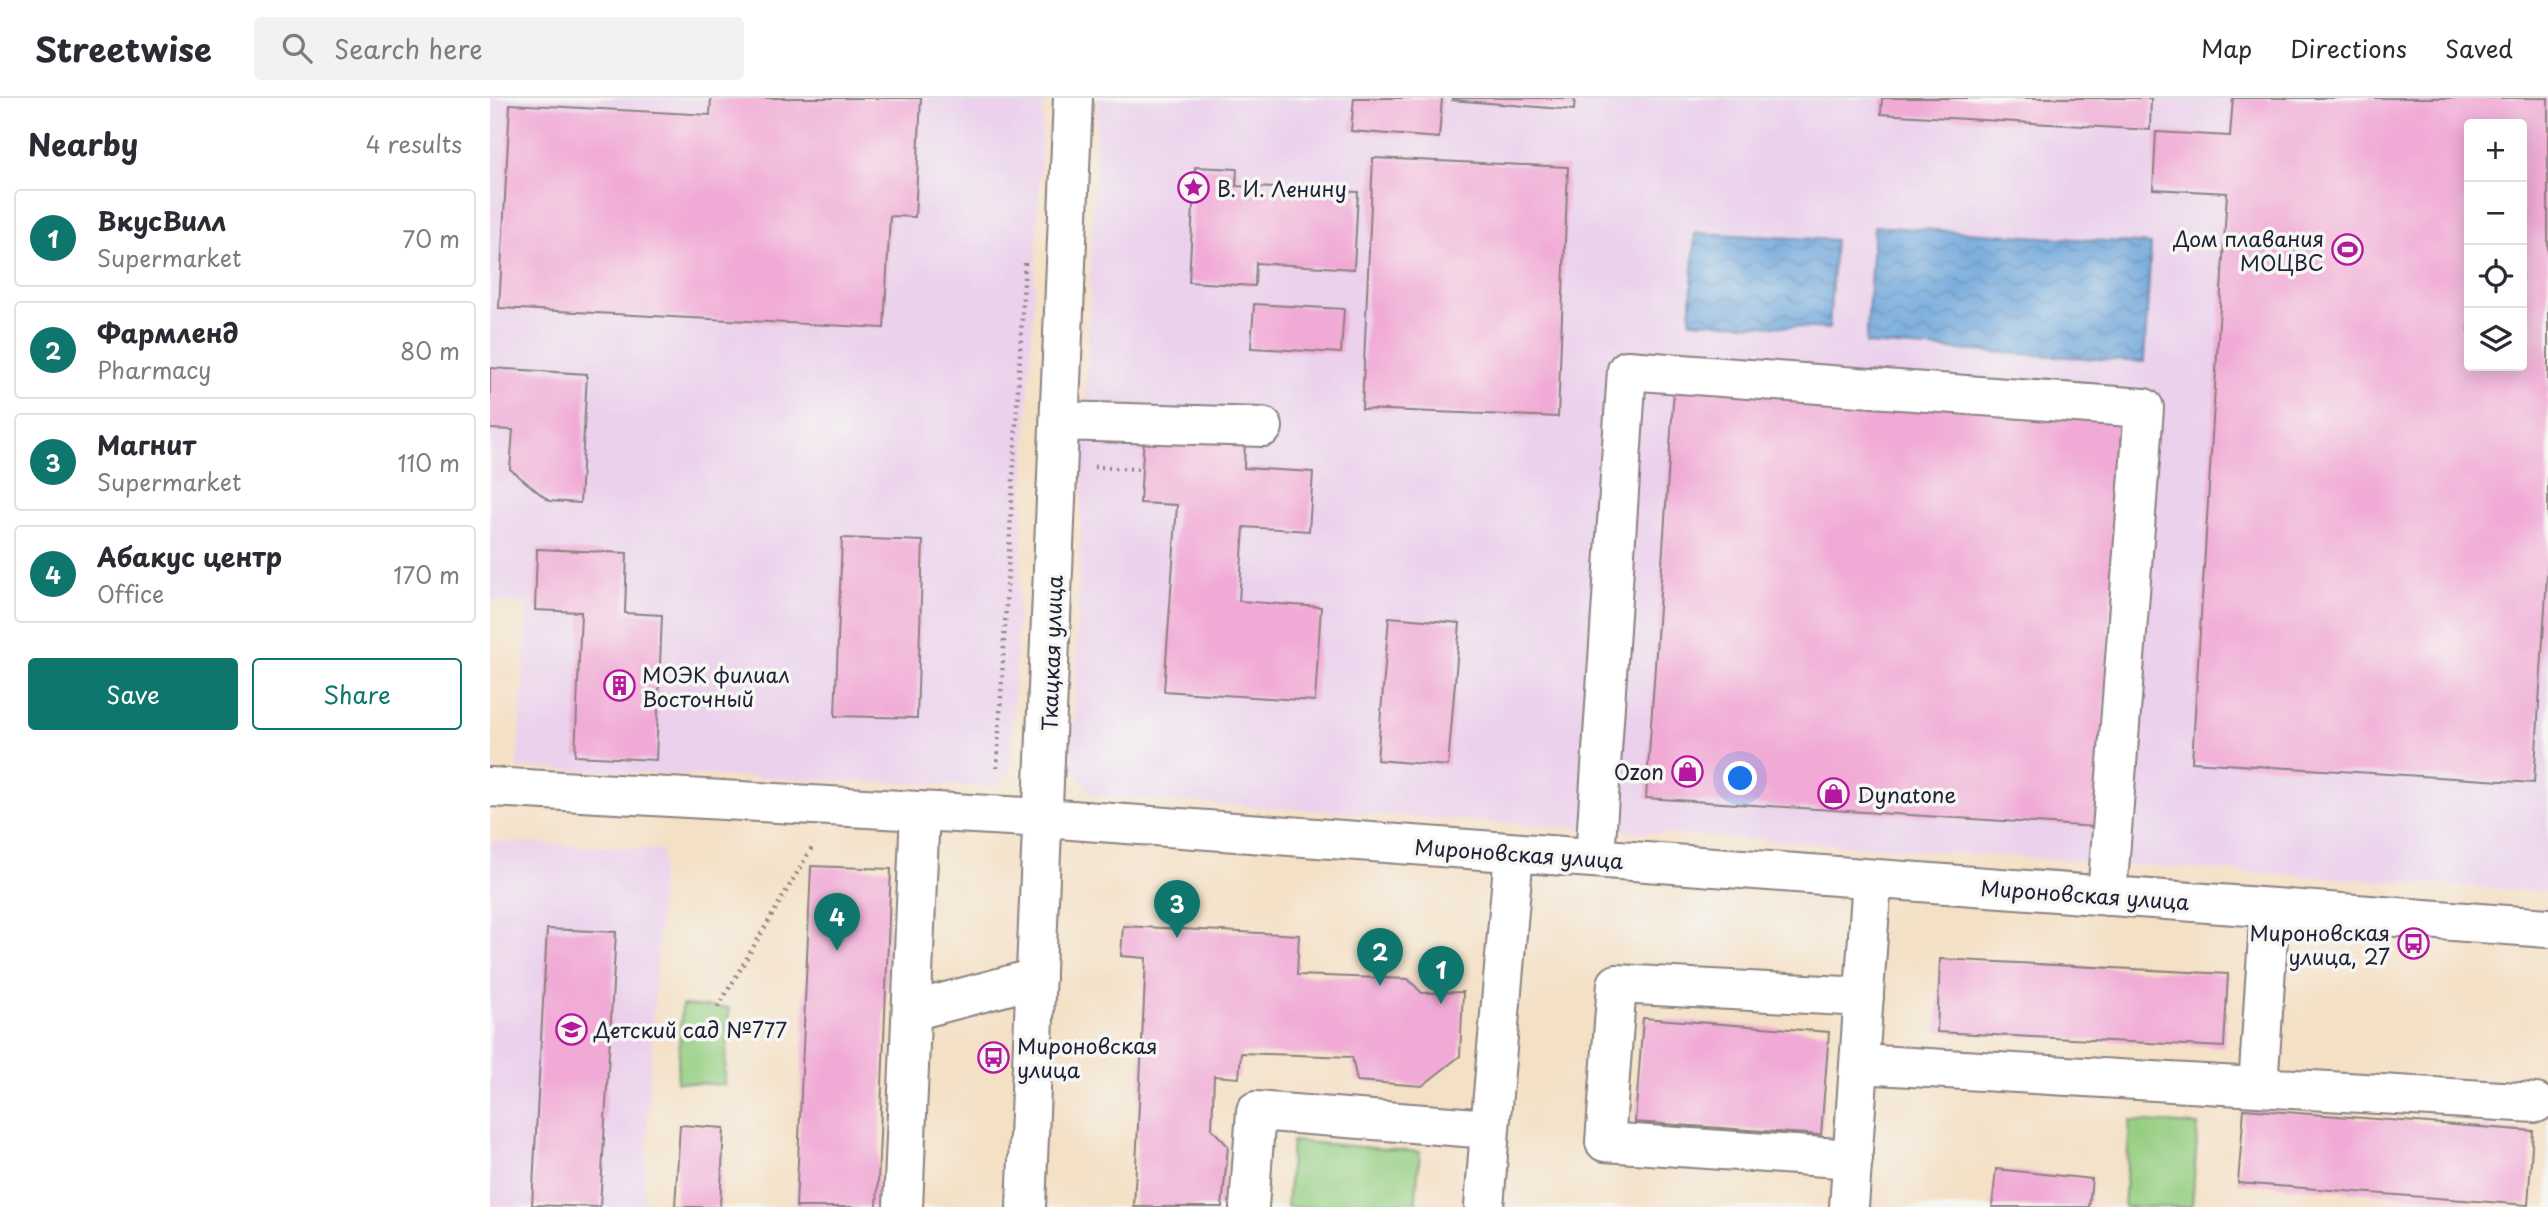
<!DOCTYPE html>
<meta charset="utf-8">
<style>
body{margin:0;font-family:"Playpen Sans",sans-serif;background:#f2f2f3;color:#2b2b33}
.controls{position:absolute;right:21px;top:21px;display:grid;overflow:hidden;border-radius:7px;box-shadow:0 4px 18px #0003}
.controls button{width:63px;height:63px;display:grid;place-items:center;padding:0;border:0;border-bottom:2px solid #e1e1e2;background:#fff;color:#2b2b33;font:35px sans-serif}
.you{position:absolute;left:1251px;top:681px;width:24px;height:24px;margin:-18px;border:5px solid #fff;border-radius:50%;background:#1a73e8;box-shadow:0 0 0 10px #1a73e833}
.badge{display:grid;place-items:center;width:46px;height:46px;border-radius:50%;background:#0f766e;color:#fff;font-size:23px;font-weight:700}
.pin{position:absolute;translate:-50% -58px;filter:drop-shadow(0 2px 4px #0008)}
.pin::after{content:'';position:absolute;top:37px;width:24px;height:21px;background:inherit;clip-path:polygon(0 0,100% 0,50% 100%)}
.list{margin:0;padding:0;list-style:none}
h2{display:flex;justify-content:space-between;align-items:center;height:91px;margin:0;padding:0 28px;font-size:30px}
h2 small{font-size:23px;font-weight:400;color:#7c7c81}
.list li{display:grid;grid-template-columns:46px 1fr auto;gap:21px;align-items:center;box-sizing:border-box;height:98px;margin:0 14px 14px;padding:0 14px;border:2px solid #e1e1e2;border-radius:7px}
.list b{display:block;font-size:26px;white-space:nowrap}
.list p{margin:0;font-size:23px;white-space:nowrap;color:#7c7c81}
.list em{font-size:23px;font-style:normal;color:#7c7c81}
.actions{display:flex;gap:14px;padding:21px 28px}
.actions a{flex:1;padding:16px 0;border:2px solid #0f766e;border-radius:7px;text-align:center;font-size:24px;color:#0f766e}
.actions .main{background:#0f766e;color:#fff}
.icon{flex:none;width:38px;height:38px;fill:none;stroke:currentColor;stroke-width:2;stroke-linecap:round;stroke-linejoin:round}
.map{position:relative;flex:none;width:2058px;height:1109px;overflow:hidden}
header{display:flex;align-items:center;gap:42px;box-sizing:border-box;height:98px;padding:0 35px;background:#fff;border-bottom:2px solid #e1e1e2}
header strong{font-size:33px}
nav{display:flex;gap:38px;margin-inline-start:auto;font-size:24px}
.search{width:490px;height:63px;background:#f2f2f3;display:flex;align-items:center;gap:18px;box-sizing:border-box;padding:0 24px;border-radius:7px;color:#7c7c81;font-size:26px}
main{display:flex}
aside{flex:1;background:#fff}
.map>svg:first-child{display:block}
.built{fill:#ebd1ec;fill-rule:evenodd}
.green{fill:#95ce81;stroke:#5c785e;stroke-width:2}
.water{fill:url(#water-waves);stroke:#46638a;stroke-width:2}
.building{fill:#f1aad5;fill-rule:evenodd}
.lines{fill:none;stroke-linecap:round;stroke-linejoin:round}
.minor-casing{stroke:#8b8180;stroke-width:42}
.path{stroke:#8b8180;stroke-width:4.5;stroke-dasharray:2 5;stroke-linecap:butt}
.minor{stroke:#fff;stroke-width:38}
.labels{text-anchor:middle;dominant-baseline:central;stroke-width:7;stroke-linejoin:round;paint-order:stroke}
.poi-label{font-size:21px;fill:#22223b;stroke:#f6f6f2;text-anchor:start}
.street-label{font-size:21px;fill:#22223b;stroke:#f6f6f2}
</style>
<header>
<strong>Streetwise</strong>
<div class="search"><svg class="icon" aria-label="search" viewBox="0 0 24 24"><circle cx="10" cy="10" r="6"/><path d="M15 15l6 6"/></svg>Search here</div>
<nav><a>Map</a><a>Directions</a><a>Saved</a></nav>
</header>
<main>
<aside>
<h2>Nearby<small>4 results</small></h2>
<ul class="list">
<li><span class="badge">1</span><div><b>ВкусВилл</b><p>Supermarket</p></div><em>70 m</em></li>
<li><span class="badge">2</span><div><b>Фармленд</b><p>Pharmacy</p></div><em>80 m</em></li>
<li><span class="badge">3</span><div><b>Магнит</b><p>Supermarket</p></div><em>110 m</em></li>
<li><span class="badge">4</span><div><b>Абакус центр</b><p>Office</p></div><em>170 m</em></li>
</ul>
<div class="actions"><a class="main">Save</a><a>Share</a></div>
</aside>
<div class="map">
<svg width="2058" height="1109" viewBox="0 0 2058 1109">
<defs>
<pattern id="water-waves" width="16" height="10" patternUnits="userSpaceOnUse" patternTransform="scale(1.75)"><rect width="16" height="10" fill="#6ba4da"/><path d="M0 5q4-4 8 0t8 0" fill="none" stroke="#5885b2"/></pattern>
</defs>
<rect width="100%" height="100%" fill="#f6f6f2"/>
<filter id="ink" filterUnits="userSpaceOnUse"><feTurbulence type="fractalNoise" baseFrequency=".0143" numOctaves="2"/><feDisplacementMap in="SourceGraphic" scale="14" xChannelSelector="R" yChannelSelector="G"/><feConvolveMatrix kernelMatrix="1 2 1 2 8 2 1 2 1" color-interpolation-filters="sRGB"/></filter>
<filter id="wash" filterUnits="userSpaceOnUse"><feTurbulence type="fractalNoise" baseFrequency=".00686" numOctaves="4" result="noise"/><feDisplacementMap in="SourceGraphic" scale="28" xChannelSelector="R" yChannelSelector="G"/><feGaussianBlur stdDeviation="1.57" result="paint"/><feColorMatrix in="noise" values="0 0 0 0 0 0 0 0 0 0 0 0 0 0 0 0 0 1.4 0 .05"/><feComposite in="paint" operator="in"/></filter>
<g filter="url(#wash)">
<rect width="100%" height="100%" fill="#f4e0c5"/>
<path class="built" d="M0 0H554L520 671 505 689 27 670 38 506 0 503Z
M607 0H2058V794L604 698 582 671ZM1979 26H2032V268H1979Z
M0 743 173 752 153 1109H0Z"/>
<path class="green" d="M192 907 239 910 234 987 187 984Z
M1640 1023 1708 1027 1702 1109H1634Z
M802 1043 930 1054 925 1109H797Z"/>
<path class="water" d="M1384 128 1661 146 1654 264 1376 246Z
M1205 135 1345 142 1339 231 1200 223Z"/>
<g id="blocks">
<path class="building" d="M221 0H431L425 119 400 118 394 230 9 210 20 6 220 17Z
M864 0H952L949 40 861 33Z
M962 0H1085L1084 12 962 2Z
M1392 0H1661L1660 32 1391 16Z
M1743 0H2058V462L2044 685 1702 664 1737 95 1663 91 1666 34 1740 38ZM1979 26H2032V268H1979Z
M883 60 1078 69 1068 319 872 311Z
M705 69 747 71 746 88 868 94 864 171 766 165 765 188 699 184Z
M764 206 854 211 851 255 761 250Z
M0 270 97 276 90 405 59 403 20 371 23 332 0 331Z
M1184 290 1633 318 1606 729 1156 700Z
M654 336 755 343 754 370 823 374 819 433 754 429 749 503 831 509 825 603 674 593 687 407 650 405Z
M352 440 433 443 427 620 345 618Z
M47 451 137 455 135 515 172 517 166 662 85 658 91 514 45 512Z
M899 519 970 525 958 668 887 662Z
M321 768 401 771 387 1109H306Z
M633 828 809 837 807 877 918 881 932 895 973 894 970 958 932 988 867 983 862 959 751 955 749 980 724 978 722 1031 738 1048 732 1109H644L656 860 631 858Z
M57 831 126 834 110 1109 42 1107Z
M1450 861 1738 876 1734 949 1447 934Z
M1153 920 1339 934 1331 1037 1145 1024Z
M1754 1011 2043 1033 2038 1107 1748 1085Z
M190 1027 234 1030 230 1109H185Z
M1506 1071 1602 1081 1599 1109H1502Z"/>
</g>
</g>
<g filter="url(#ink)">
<use href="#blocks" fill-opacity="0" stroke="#8b8180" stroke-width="2"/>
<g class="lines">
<defs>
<path id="minor" d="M570 323 773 329
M0 689 554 720 2058 830
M1105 760 1137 272 1654 310 1617 798
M422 913 546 880
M1369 966 2046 1005
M1768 989 1780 810
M1363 1061 1115 1044 1127 886 1374 899
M413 1109 430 713
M536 1109 583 0
M759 1109 766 1013 1000 1031 1024 755
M994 1109 1000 1031
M1359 1109 1382 781"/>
</defs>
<use href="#minor" class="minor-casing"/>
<path class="path" d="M604 369 652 371
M507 670 535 165
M228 909 324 746"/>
<use href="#minor" class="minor"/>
</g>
</g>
<defs>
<symbol id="sight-ring" viewBox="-11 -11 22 22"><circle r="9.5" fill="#f6f6f2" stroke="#b5179e" stroke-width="1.5"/><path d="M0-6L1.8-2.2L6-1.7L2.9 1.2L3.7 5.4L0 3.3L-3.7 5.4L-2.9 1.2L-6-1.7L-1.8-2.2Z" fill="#b5179e"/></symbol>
<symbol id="stadium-ring" viewBox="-11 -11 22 22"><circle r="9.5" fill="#f6f6f2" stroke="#b5179e" stroke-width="1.5"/><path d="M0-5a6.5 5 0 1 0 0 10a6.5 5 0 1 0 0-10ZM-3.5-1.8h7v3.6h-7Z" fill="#b5179e"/></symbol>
<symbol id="building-ring" viewBox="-11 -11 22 22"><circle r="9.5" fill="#f6f6f2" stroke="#b5179e" stroke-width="1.5"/><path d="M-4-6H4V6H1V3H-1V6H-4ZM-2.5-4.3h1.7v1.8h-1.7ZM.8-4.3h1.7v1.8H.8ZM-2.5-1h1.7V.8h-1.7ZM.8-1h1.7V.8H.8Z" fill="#b5179e"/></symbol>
<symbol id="shop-ring" viewBox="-11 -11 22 22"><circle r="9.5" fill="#f6f6f2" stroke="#b5179e" stroke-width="1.5"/><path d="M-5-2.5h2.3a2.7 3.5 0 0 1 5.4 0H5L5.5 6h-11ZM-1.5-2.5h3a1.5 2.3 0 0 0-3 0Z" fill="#b5179e"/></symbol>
<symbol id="bus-ring" viewBox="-11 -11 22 22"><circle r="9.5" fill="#f6f6f2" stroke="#b5179e" stroke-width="1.5"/><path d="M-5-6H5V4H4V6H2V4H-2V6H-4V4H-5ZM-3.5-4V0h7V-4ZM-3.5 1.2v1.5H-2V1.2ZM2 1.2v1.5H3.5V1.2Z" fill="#b5179e"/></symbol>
<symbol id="school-ring" viewBox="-11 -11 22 22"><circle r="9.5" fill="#f6f6f2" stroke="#b5179e" stroke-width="1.5"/><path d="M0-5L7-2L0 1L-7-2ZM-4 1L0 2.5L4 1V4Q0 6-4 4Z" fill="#b5179e"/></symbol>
</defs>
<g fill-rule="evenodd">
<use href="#sight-ring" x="686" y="72" width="35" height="35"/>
<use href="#stadium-ring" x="1840" y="134" width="35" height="35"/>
<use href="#building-ring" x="112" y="570" width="35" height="35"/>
<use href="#shop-ring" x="1180" y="656" width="35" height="35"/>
<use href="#shop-ring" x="1326" y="678" width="35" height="35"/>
<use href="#bus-ring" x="1906" y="828" width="35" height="35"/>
<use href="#school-ring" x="64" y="914" width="35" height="35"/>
<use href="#bus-ring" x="486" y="942" width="35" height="35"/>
</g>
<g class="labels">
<g class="poi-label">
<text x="727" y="90">В. И. Ленину</text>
<text x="1834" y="140" text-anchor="end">Дом плавания<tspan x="1834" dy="24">МОЦВС</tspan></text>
<text x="152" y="576">МОЭК филиал<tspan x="152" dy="24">Восточный</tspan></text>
<text x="1174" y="673" text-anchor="end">Ozon</text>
<text x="1367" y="696">Dynatone</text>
<text x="1900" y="834" text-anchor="end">Мироновская<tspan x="1900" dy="24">улица, 27</tspan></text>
<text x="104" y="931">Детский сад №777</text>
<text x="527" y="947">Мироновская<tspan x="527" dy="24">улица</tspan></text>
</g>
<g class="street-label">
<text transform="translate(561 555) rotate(-88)">Ткацкая улица</text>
<text transform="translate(1029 755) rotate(4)">Мироновская улица</text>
<text transform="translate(1595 796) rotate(4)">Мироновская улица</text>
</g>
</g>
</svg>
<div class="controls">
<button>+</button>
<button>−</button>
<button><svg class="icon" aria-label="locate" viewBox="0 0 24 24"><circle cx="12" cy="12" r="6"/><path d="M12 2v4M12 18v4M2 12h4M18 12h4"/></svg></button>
<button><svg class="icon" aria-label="layers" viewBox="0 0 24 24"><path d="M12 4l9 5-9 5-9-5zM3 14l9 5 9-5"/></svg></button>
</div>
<div class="you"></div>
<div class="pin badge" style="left:951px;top:906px">1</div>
<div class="pin badge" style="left:890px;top:888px">2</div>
<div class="pin badge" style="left:687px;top:840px">3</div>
<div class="pin badge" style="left:347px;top:853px">4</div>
</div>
</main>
